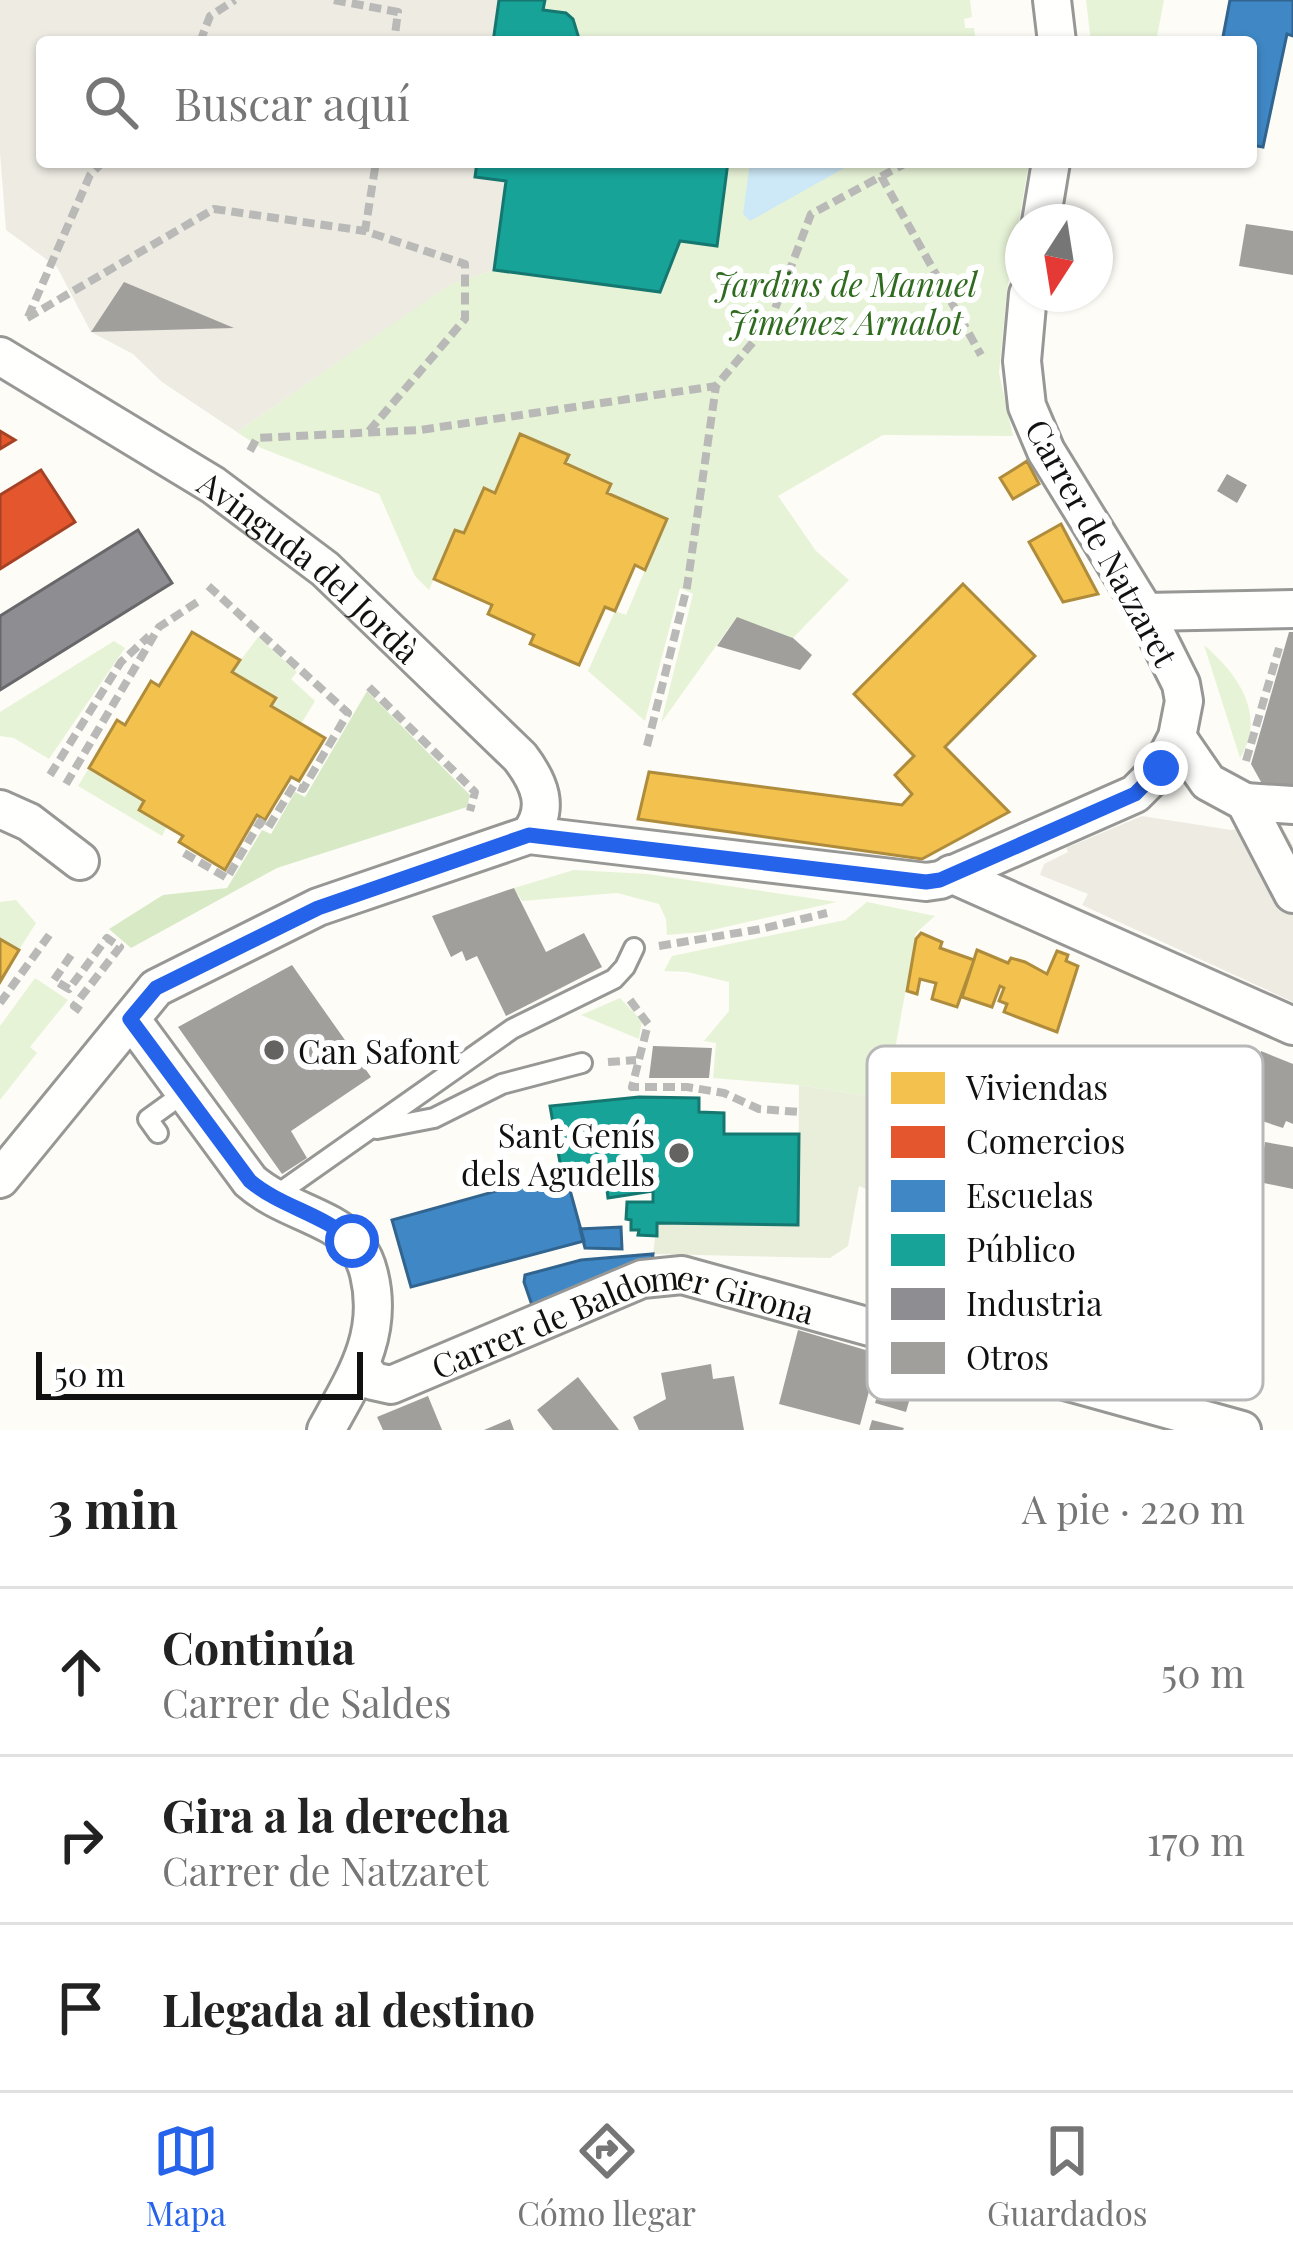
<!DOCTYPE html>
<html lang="es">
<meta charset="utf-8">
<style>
body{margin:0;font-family:"Playfair Display",serif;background:#f2f2f2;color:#222}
.compass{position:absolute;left:1005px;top:204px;width:108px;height:108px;border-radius:50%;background:#fff;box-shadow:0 3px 9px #0004;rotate:192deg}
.scale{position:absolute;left:36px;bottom:30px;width:327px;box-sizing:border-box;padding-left:12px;border:6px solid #111;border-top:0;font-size:33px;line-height:42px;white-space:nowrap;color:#111;-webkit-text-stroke:9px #fff;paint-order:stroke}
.stop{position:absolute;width:36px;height:36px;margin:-27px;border:9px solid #2563eb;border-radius:50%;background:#fff}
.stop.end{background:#2563eb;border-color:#fff;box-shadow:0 3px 12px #0008}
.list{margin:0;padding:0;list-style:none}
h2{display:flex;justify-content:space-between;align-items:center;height:156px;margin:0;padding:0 48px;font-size:51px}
h2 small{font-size:39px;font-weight:400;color:#767676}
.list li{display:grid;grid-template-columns:78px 1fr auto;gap:36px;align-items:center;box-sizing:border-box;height:168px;padding:0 48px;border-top:3px solid #e0e0e0}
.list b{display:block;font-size:45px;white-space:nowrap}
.list p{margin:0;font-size:39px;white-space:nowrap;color:#767676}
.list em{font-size:39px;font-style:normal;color:#767676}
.icon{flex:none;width:66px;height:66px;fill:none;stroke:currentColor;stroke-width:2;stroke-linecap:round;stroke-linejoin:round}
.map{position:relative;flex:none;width:1293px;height:1430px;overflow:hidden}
.search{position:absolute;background:#fff;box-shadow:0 3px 9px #0004;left:36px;right:36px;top:36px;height:132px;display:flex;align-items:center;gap:30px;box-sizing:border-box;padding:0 42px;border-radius:12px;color:#767676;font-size:45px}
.sheet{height:660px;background:#fff}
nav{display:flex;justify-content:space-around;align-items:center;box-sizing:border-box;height:168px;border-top:3px solid #e0e0e0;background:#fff;font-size:33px;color:#767676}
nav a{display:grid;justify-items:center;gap:6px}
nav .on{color:#2563eb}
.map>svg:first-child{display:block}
.green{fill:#e7f3d7}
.forest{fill:#d8eac5}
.cemetery{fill:#e9eedb}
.plaza{fill:#edebe2}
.water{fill:#cde8f7}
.homes{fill:#f2c14e;stroke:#ae8c3c;stroke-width:3}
.shops{fill:#e4572e;stroke:#a54225;stroke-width:3}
.schools{fill:#3f88c5;stroke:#31648f;stroke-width:3}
.public{fill:#17a398;stroke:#157770;stroke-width:3}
.industry{fill:#8d8d92;stroke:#68686b;stroke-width:3}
.building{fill:#a19f9c}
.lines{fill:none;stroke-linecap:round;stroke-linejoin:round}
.lane-casing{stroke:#979795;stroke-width:24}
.street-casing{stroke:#979795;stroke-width:42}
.path{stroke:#b9b9b8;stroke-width:8;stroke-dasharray:12 6;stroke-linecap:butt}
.lane{stroke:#fffffe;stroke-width:18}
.street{stroke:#fffffe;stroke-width:36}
.route{stroke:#2563eb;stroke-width:15}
.poi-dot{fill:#646362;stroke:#fff;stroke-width:4.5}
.labels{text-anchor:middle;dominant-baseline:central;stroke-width:12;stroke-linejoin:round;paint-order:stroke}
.park-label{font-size:33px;font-style:italic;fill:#2f6b1f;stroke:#fff}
.street-label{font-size:33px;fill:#111;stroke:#fff}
.poi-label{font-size:33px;fill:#111;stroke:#fff;text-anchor:start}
.key{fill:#fff;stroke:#b8b8b8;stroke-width:3}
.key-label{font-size:33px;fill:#111}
</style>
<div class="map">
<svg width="1293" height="1430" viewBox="0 0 1293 1430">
<rect width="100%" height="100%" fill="#fdfcf7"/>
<path class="green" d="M545 0H970L972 17 964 19 965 28H974L976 42H580C578 17 566 13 543 10Z
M1086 0H1164L1156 42H1091Z
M728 162H1029L1007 290 999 373 1013 436 883 435 778 496 816 551 849 580 793 638 736 618 661 723 693 594 680 588 645 721 588 671 615 611 626 615 666 520 607 493 611 483 565 463 568 455 520 434 495 493 464 533 454 531 429 590 415 576 379 494 261 448 237 432 333 365 221 219 449 285 494 270 660 292 680 241 717 246Z
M258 637 297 672 291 679 315 701 301 724 271 706 275 698 232 672Z
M114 641 125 648 49 759 14 738 0 736V712Z
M1204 645C1238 674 1267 715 1240 758Z
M89 768 144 801 167 826 162 836 78 786Z
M574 870 648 874 837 902 703 932 667 935 666 919 659 904 617 893 522 901 514 888Z
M16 900 36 923 19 950 0 939V902Z
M867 902 935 916 916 933 886 1099 799 1085 713 1078 716 1043 704 1041 729 1011V982L687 972 664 971 672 956 845 920Z
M35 978 68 1000 30 1047 37 1053 0 1100V1026Z
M620 998 642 1021 639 1039 581 1015Z"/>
<path class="forest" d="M367 691 470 795 467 807 277 868 131 948 109 929 163 895 227 888 262 830 271 834 295 792 305 797Z"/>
<path class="cemetery" d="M799 1085 886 1099 1126 1173 1093 1272 1075 1266 1072 1275 859 1186 848 1246 830 1258 653 1254 657 1223 798 1225Z"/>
<path class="plaza" d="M0 0H499L493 42H42V162H477L476 177 506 181 494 270 449 285 237 432 162 382 133 354 91 332 57 267 6 230 0 152Z
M1142 816 1231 830 1279 821 1293 846V1002L1082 905 1088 894 1040 875 1044 864 1068 852 1066 848Z"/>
<path class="water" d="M750 162H855L750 221 743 214Z"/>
<path class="homes" d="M520 434 569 455 565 463 611 484 607 493 667 519 645 570 635 565 615 611 605 607 579 665 530 644 534 635 488 614 492 605 434 579 455 530 464 533 484 488 495 493Z
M1027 461 1039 484 1013 499 1000 478Z
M1061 524 1098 594 1063 602 1029 542Z
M963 584 1035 656 945 747 1009 812 922 859 638 819 649 772 902 805 912 794 895 775 914 756 854 694Z
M192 632 240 660 232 672 276 698 271 706 325 738 299 781 291 777 265 820 257 815 225 870 179 842 183 836 139 810 144 801 89 768 117 720 125 725 151 681 159 686Z
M921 933 942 942 940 948 974 960 957 1007 932 999 936 983 920 979 917 994 907 991 916 939Z
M0 939 19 950 0 982Z
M977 950 1008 963 1011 958 1025 962 1047 974 1057 951 1068 955 1066 961 1078 966 1057 1032 1004 1012 1007 1004 999 1001 1004 988 1000 986 992 1007 962 997Z"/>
<path class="shops" d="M0 431 15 440 0 449Z
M41 470 75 522 0 569V495Z"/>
<path class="schools" d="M1230 0H1293V36L1287 34 1263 147 1251 145V42H1222Z
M565 1172 584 1241 411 1287 392 1220Z
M621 1227 622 1249 585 1248 580 1229Z
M653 1254 652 1261 534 1311 524 1282 525 1275 581 1260Z"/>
<path class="public" d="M499 0H545L543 10 566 13 573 19 580 42H493Z
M477 162H728L717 246 680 241 660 292 494 270 506 181 475 177Z
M639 1097 699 1098V1112L724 1113V1134H799L798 1225 657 1223V1236L638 1235 639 1230H631V1220L626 1219 627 1202H653V1191L608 1198 606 1182 569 1188 565 1172 562 1174 550 1106Z"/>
<path class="industry" d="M138 530 172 583 0 690V616Z"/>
<path class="building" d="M1246 224 1293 231V275L1239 266Z
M124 282 234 328 91 332Z
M1227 474 1247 485 1237 503 1217 491Z
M737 617 793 638 812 655 800 670 717 646Z
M1289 632H1293V790L1265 789 1251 764Z
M514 888 546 952 584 933 602 967 506 1016 477 956 466 961 462 951 451 957 432 916Z
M292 965 371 1077 291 1131 307 1158 282 1174 178 1027Z
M653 1046 712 1048 709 1078H649Z
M1261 1051 1293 1064V1124L1286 1121 1283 1128 1238 1113Z
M1265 1142 1293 1147V1189L1259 1182Z
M798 1330 879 1354 860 1425 779 1404Z
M888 1358 919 1366 906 1412 875 1403Z
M711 1364 713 1379 734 1376 744 1430H639L633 1417 666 1399 661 1373Z
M578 1377 619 1430H553L537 1410Z
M428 1396 442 1430H383L377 1417Z
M510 1419 514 1430H484Z
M872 1420 904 1428 903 1430H869Z"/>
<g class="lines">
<defs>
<path id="lane" d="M377 1129 434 1118 502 1084 582 1063
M158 1133 148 1119 184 1093
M272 1198 512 1029 614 979 625 967 634 948"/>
<g id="street">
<path d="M1052 0 1057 42"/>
<path d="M1041 222 1051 162"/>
<path id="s1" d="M0 356 213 485 325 569 520 757C539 782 551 808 529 835"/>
<path d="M1145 612 1293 609"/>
<path d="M1177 737 1208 782 1245 802 1293 894"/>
<path d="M1245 802 1293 805"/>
<path d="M0 809 29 822 80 861"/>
<path d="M951 874 1293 1026"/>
<path d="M131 1019 250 1181C274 1202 304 1210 331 1225 351 1236 364 1252 369 1274 384 1335 354 1379 326 1430"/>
<path d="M0 1179 156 988 318 907 529 835 926 882 940 880 1135 794 1161 768 1177 737 1184 701 1181 684 1145 612 1046 451 1027 406 1022 361 1028 294"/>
<path id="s2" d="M361 1366 373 1381 391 1385 642 1279 682 1275 1242 1430"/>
</g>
</defs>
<use href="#lane" class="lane-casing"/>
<use href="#street" class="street-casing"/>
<path class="path" d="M334 0 398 12 394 42
M200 42 210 16 235 0
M881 176 981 355
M28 317 90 175 103 162
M27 318 214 209 365 231
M369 431 465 319V264L365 231 376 162
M250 451 257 438 420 430 716 386 770 322 811 214 908 162
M369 687 475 792 470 811
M647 746 687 587 716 386
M1246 761 1279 648
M50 775 121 662 149 636
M66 784 159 627 202 599
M184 853 227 878 260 822 268 828 294 785 303 789 348 713 204 582
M659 946 761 929 827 913
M71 955 54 980 69 989 107 938 120 947 74 1006 85 1014
M630 1000 648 1024 632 1087H687L724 1093 759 1109 799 1112
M0 1003 50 934
M608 1062 636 1060"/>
<use href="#lane" class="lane"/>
<use href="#street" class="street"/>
</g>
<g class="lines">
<path class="route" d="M352 1241C323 1214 281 1207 250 1181L130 1019 156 988 318 908 529 835 926 882 940 880 1135 794 1161 768"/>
</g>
<g class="poi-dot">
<circle cx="274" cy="1050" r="12"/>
<circle cx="679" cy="1153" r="12"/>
</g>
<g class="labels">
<g class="park-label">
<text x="845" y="283">Jardins de Manuel<tspan x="845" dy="38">Jiménez Arnalot</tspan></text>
</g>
<g class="street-label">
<text transform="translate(1103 542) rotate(61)">Carrer de Natzaret</text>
<text stroke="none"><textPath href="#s1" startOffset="375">Avinguda del Jordà</textPath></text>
<text stroke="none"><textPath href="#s2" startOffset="285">Carrer de Baldomer Girona</textPath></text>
</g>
<g class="poi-label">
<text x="298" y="1050">Can Safont</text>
<text x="655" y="1134" text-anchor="end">Sant Genís<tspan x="655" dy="38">dels Agudells</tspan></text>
</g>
</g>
<rect x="867" y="1046" width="396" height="354" rx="18" class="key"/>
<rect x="891" y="1072" width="54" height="32" fill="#f2c14e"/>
<rect x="891" y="1126" width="54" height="32" fill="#e4572e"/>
<rect x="891" y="1180" width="54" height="32" fill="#3f88c5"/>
<rect x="891" y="1234" width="54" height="32" fill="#17a398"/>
<rect x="891" y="1288" width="54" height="32" fill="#8d8d92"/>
<rect x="891" y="1342" width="54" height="32" fill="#a19f9c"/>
<g class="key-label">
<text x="966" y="1100">Viviendas</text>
<text x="966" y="1154">Comercios</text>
<text x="966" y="1208">Escuelas</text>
<text x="966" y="1262">Público</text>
<text x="966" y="1316">Industria</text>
<text x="966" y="1370">Otros</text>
</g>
</svg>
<svg class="compass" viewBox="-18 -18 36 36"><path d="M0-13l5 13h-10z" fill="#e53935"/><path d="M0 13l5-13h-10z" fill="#767676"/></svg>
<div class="scale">50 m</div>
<div class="stop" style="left:352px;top:1241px"></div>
<div class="stop end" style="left:1161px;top:768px"></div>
<div class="search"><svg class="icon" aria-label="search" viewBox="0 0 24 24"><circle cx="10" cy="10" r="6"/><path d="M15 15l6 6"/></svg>Buscar aquí</div>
</div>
<section class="sheet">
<h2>3 min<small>A pie · 220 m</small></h2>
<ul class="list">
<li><svg class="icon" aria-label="ahead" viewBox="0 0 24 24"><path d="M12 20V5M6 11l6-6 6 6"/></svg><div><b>Continúa</b><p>Carrer de Saldes</p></div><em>50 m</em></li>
<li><svg class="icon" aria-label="right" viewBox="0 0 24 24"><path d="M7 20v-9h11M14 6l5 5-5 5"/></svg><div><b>Gira a la derecha</b><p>Carrer de Natzaret</p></div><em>170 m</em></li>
<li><svg class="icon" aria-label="arrive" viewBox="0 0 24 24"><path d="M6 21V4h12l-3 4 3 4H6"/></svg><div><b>Llegada al destino</b></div></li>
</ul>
</section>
<nav>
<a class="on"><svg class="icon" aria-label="map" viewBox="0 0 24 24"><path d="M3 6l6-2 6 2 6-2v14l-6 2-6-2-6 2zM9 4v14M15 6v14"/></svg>Mapa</a>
<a><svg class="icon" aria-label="directions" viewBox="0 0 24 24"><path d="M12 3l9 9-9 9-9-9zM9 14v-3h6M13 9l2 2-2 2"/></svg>Cómo llegar</a>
<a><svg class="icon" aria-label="saved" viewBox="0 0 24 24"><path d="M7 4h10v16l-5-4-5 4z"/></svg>Guardados</a>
</nav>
